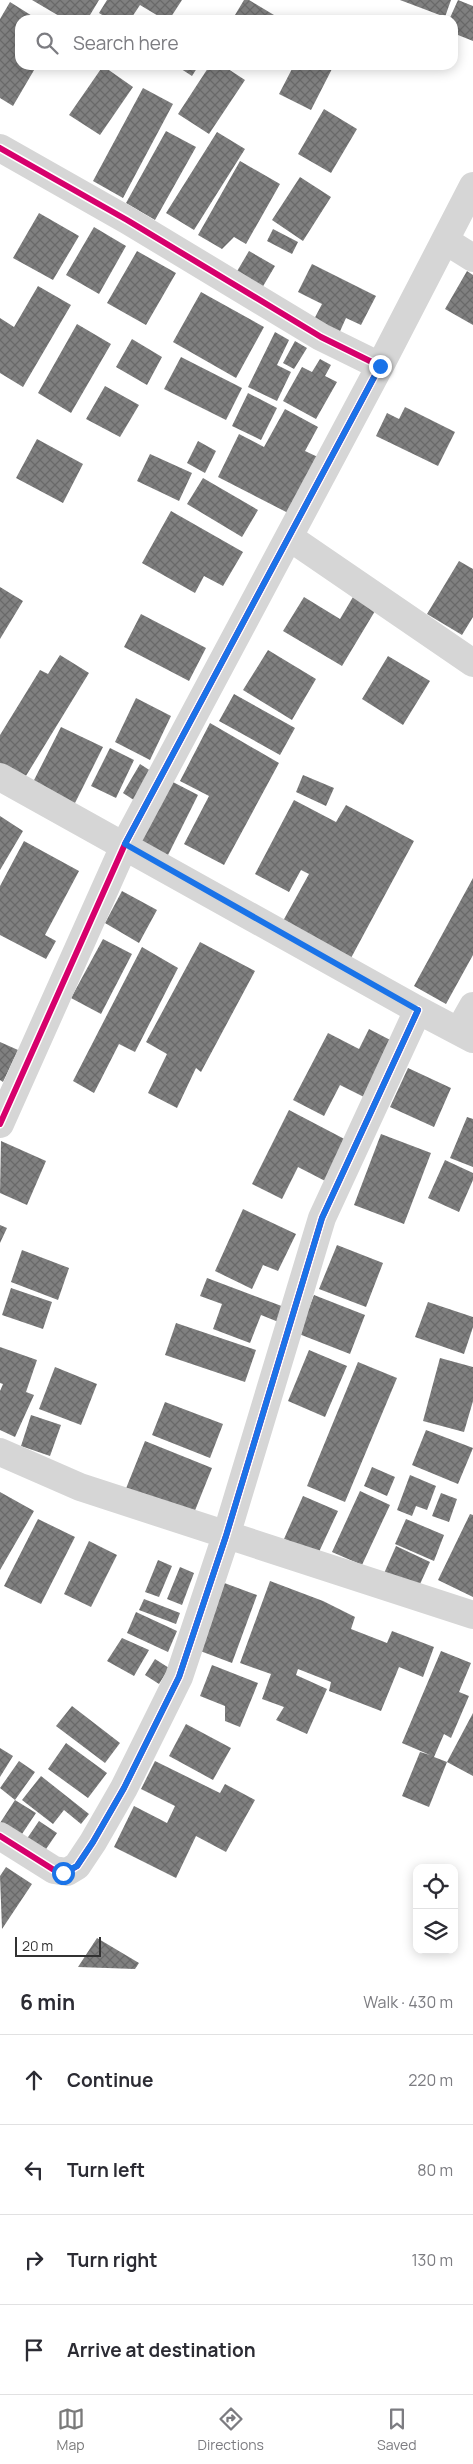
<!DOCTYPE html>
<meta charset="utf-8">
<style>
body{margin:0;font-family:Manrope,sans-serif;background:#f7f7f7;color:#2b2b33}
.controls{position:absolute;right:15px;bottom:15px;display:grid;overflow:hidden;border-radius:10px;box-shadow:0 2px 12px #0003}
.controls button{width:45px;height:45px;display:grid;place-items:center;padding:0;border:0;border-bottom:1px solid #e1e1e2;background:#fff;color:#2b2b33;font:25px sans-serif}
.scale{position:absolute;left:15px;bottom:12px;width:86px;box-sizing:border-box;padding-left:5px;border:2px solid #323232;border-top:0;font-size:14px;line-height:18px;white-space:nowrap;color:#323232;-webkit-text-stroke:4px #fff;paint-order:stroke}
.stop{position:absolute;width:15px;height:15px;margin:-11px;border:4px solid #1a73e8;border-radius:50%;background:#fff}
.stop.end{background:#1a73e8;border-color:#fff;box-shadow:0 1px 5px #0008}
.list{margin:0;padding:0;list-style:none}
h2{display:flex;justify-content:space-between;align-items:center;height:65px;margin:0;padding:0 20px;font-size:21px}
h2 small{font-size:16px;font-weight:400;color:#7c7c81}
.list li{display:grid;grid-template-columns:32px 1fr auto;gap:15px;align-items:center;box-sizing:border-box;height:90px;padding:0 20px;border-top:1px solid #e1e1e2}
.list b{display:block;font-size:19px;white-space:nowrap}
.list em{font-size:16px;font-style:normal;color:#7c7c81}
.icon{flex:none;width:28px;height:28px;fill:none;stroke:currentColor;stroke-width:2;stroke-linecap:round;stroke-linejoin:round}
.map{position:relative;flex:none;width:473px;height:1969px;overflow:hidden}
.search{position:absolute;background:#fff;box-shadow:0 2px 12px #0003;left:15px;right:15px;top:15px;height:55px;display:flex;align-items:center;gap:12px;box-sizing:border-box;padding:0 18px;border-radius:15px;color:#7c7c81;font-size:19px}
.sheet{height:425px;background:#fff}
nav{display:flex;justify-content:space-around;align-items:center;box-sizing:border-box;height:70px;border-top:1px solid #e1e1e2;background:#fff;font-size:14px;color:#7c7c81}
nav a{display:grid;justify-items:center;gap:2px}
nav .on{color:#7a7a7a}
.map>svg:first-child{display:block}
.building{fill:url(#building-cross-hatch)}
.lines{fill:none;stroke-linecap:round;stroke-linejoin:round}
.minor{stroke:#d6d6d6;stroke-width:28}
.cycleway-casing{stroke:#fff;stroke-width:9}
.cycleway{stroke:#d6006c;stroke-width:6}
.route{stroke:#1a73e8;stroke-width:6}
</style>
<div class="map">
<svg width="473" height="1969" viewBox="0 0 473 1969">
<defs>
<pattern id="building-cross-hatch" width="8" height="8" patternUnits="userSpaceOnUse" patternTransform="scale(1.25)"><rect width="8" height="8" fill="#808080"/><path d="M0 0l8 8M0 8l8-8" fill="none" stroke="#696969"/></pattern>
</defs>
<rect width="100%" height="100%" fill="#fff"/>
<path class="building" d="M32 0H99L87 20H66Z
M107 0H182L169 20H165L140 5 130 20H110L99 13Z
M244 0H249L279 18 277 20H232Z
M400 0H451L445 17Z
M458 0 473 6V41L453 33V20H449Z
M10 2 37 19 20 20V65H37L13 106 0 98V19Z
M175 65H199L192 76Z
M210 65H222L245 80 209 134 178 114Z
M294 65H334L311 110 279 94Z
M103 66 133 87 100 135 69 115Z
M143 88 173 104 123 198 93 181Z
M324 109 357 129 331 173 298 154Z
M166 131 196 147 155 220 126 203Z
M217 132 245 149 194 230 166 213Z
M240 161 280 184 246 244 234 237 222 249 198 235Z
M300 177 331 197 303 241 272 220Z
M39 213 79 236 53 280 13 258Z
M94 227 126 246 99 294 66 275Z
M273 229 298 242 292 254 267 241Z
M137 251 176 273 146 325 107 303Z
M249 251 275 266 262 288 236 273Z
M312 264 376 296 361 325 346 318 336 340 310 327 322 304 298 292Z
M467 271 473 275V325L445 309Z
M38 286 71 305 23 387 0 373V318L14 327Z
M201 292 264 327 236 378 173 342Z
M77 324 111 344 71 413 38 393Z
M275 332 289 340 277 365 291 372 277 401 248 387Z
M132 339 162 357 147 385 116 367Z
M295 341 307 348 294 369 283 363Z
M181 357 242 388 226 420 164 389Z
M320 359 331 365 325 376 337 382 316 419 283 401 302 367 312 372Z
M105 386 139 405 120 437 86 419Z
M248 393 277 408 261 440 232 426Z
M405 407 455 432 438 466 376 436 387 413 399 419Z
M285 409 318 427 305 451 322 459 292 515 218 477 239 434 264 447Z
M37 439 83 464 63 503 16 478Z
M198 441 216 451 205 473 187 463Z
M150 454 192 473 179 501 137 481Z
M203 478 258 510 242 537 187 504Z
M171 511 243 552 223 586 204 576 195 593 142 563Z
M459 561 473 569V617L462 635 427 614Z
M0 587 23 601 0 639Z
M304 597 340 619 353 597 375 611 342 666 283 631Z
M141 614 206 648 189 681 124 647Z
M268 650 316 679 292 720 243 690Z
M60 655 89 673 21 784 0 771V735L40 670 48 674Z
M388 656 430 681 403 725 362 699Z
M234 694 295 728 280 755 219 721Z
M136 698 171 716 150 760 115 742Z
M210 723 279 763 224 865 184 844 209 796 180 781Z
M61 727 103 747 71 811 29 790Z
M110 748 134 760 116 798 91 786Z
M140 764 157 775 140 804 123 793Z
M303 775 334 788 326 806 296 792Z
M171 781 198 795 165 861 138 847Z
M294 800 336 822 346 805 414 841 351 958 283 921 309 874 301 870 289 892 255 874Z
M0 816 23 831 0 870Z
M24 841 79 871 45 935 56 941 46 959 0 935V886Z
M473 878V955L446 1004 414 986Z
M122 891 157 910 139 943 105 923Z
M103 939 132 954 101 1014 71 998Z
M200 942 255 971 201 1072 196 1068 177 1108 148 1093 167 1054 146 1042Z
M142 947 178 968 135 1052 119 1044 94 1093 73 1081Z
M369 1029 396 1043 368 1099 340 1085 324 1116 293 1100 328 1033 359 1049Z
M0 1042 18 1050 3 1082 0 1080Z
M408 1068 451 1088 434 1127 390 1107Z
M289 1110 352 1143 331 1184 298 1167 282 1199 252 1184Z
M467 1117 473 1119V1167L450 1158Z
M381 1134 431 1153 404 1224 354 1205Z
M1 1141 46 1161 27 1205 0 1193Z
M445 1160 473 1173V1180L459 1212 428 1198Z
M243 1209 296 1234 278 1271 263 1265 252 1289 215 1271Z
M0 1225 7 1228 0 1243Z
M337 1245 383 1263 366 1307 319 1289Z
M22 1250 69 1268 58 1300 11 1282Z
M207 1278 287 1308 281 1323 261 1315 250 1343 213 1329 222 1304 200 1296Z
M11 1288 52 1302 43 1329 2 1315Z
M314 1295 365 1315 350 1354 299 1334Z
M428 1302 473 1317V1327L464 1354 415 1337Z
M176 1323 256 1350 245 1382 165 1355Z
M0 1347 37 1360 26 1392 34 1395 15 1437 0 1430V1391L3 1384 0 1383Z
M309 1350 347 1366 325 1417 288 1401Z
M440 1358 473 1367V1401L464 1432 423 1421Z
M358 1362 397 1378 345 1502 307 1486Z
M55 1367 97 1384 81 1425 39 1409Z
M165 1402 223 1424 210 1458 152 1435Z
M31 1415 61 1425 50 1456 21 1446Z
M426 1430 473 1448 458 1484 412 1465Z
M145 1441 212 1468 192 1518 125 1491Z
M372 1467 395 1477 387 1496 364 1486Z
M410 1475 436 1486 427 1510 416 1506 412 1516 397 1510Z
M360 1491 390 1505 362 1565 332 1552Z
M0 1492 34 1511 0 1570Z
M441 1493 457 1499 449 1522 432 1516Z
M303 1496 338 1511 318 1554 284 1539Z
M470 1514 473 1515V1597L438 1580Z
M38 1519 75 1537 41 1604 4 1586Z
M406 1519 444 1535 434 1561 395 1544Z
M89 1541 117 1555 91 1607 64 1594Z
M396 1546 430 1562 416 1593 382 1578Z
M158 1560 172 1566 159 1597 145 1592Z
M180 1567 194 1573 182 1605 167 1599Z
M219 1581 257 1595 232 1663 195 1649Z
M270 1581 323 1601 355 1617 351 1629 387 1643 392 1631 434 1647 423 1677 399 1667 381 1711 329 1691 331 1682 298 1669 296 1675 327 1689 307 1734 276 1720 284 1707 262 1699 271 1674 240 1663Z
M144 1599 180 1613 176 1624 139 1610Z
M136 1612 177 1631 168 1652 127 1633Z
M122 1638 149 1650 134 1676 107 1661Z
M441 1651 471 1663 459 1692 469 1696 451 1738 444 1734 434 1757 447 1762 473 1713V1776L447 1762 429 1807 402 1796 420 1752 430 1755 402 1743Z
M155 1659 169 1668 159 1684 145 1675Z
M212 1665 258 1683 240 1727 225 1721V1706L200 1696Z
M72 1706 120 1743 105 1763 56 1726Z
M186 1724 231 1748 213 1780 169 1756Z
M66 1743 107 1773 88 1798 48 1769Z
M0 1748 13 1756 0 1777Z
M19 1761 35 1772 15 1800 36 1813 20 1837 0 1823 15 1800 0 1788Z
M155 1761 220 1793 225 1784 255 1800 226 1852 196 1836 176 1878 114 1847 134 1806 167 1823 175 1806 141 1789Z
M41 1776 89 1814 81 1824 64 1810 53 1824 22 1800Z
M39 1821 57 1833 44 1852 26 1840Z
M6 1867 32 1884 2 1929 0 1876Z
M97 1938 139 1963 135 1969 78 1967Z"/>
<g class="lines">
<path class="minor" d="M0 148 127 220 321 337 380 366 125 844 0 1124
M446 241 473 258
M380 366 473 186
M289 537 473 663
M0 777 418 1010 473 1039
M459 1031 473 1006
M0 1452 80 1487 473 1615
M0 1836 54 1870 67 1872 77 1866 93 1842 124 1788 179 1677 226 1536 322 1218 418 1010"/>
<defs>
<path id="cycleway" d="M0 148 127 220 321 337 380 366 125 844 0 1124
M0 1836 54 1870 67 1872 77 1866 93 1842 124 1788 179 1677 226 1536 322 1218 418 1010"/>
</defs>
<use href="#cycleway" class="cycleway-casing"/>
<use href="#cycleway" class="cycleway"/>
</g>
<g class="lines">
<path class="route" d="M63 1873 77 1866 93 1842 124 1788 179 1677 226 1536 322 1218 418 1010 125 844 380 366"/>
</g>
</svg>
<div class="controls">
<button><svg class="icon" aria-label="locate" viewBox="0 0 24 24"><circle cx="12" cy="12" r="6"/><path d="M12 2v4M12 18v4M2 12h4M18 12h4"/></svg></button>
<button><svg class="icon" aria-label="layers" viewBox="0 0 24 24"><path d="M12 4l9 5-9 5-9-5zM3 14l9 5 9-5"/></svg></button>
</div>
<div class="scale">20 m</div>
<div class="stop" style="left:63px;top:1873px"></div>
<div class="stop end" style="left:380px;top:366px"></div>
<div class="search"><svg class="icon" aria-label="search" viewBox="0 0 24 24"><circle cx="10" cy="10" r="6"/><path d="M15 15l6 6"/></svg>Search here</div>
</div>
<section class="sheet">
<h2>6 min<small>Walk · 430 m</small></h2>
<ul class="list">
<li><svg class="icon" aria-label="ahead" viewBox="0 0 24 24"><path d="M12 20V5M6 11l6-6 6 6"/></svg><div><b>Continue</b></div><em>220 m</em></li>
<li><svg class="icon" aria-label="left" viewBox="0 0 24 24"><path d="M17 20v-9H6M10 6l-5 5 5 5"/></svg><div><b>Turn left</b></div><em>80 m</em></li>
<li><svg class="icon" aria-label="right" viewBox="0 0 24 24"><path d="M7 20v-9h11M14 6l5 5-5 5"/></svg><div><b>Turn right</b></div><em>130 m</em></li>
<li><svg class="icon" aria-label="arrive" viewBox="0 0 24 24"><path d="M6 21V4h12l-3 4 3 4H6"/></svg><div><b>Arrive at destination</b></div></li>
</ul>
</section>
<nav>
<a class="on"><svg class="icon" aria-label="map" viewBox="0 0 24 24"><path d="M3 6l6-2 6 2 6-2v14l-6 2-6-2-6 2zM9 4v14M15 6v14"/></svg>Map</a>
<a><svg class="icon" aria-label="directions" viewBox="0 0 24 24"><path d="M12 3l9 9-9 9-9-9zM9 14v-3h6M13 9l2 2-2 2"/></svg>Directions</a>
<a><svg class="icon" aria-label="saved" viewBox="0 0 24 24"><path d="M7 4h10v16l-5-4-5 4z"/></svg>Saved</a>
</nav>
